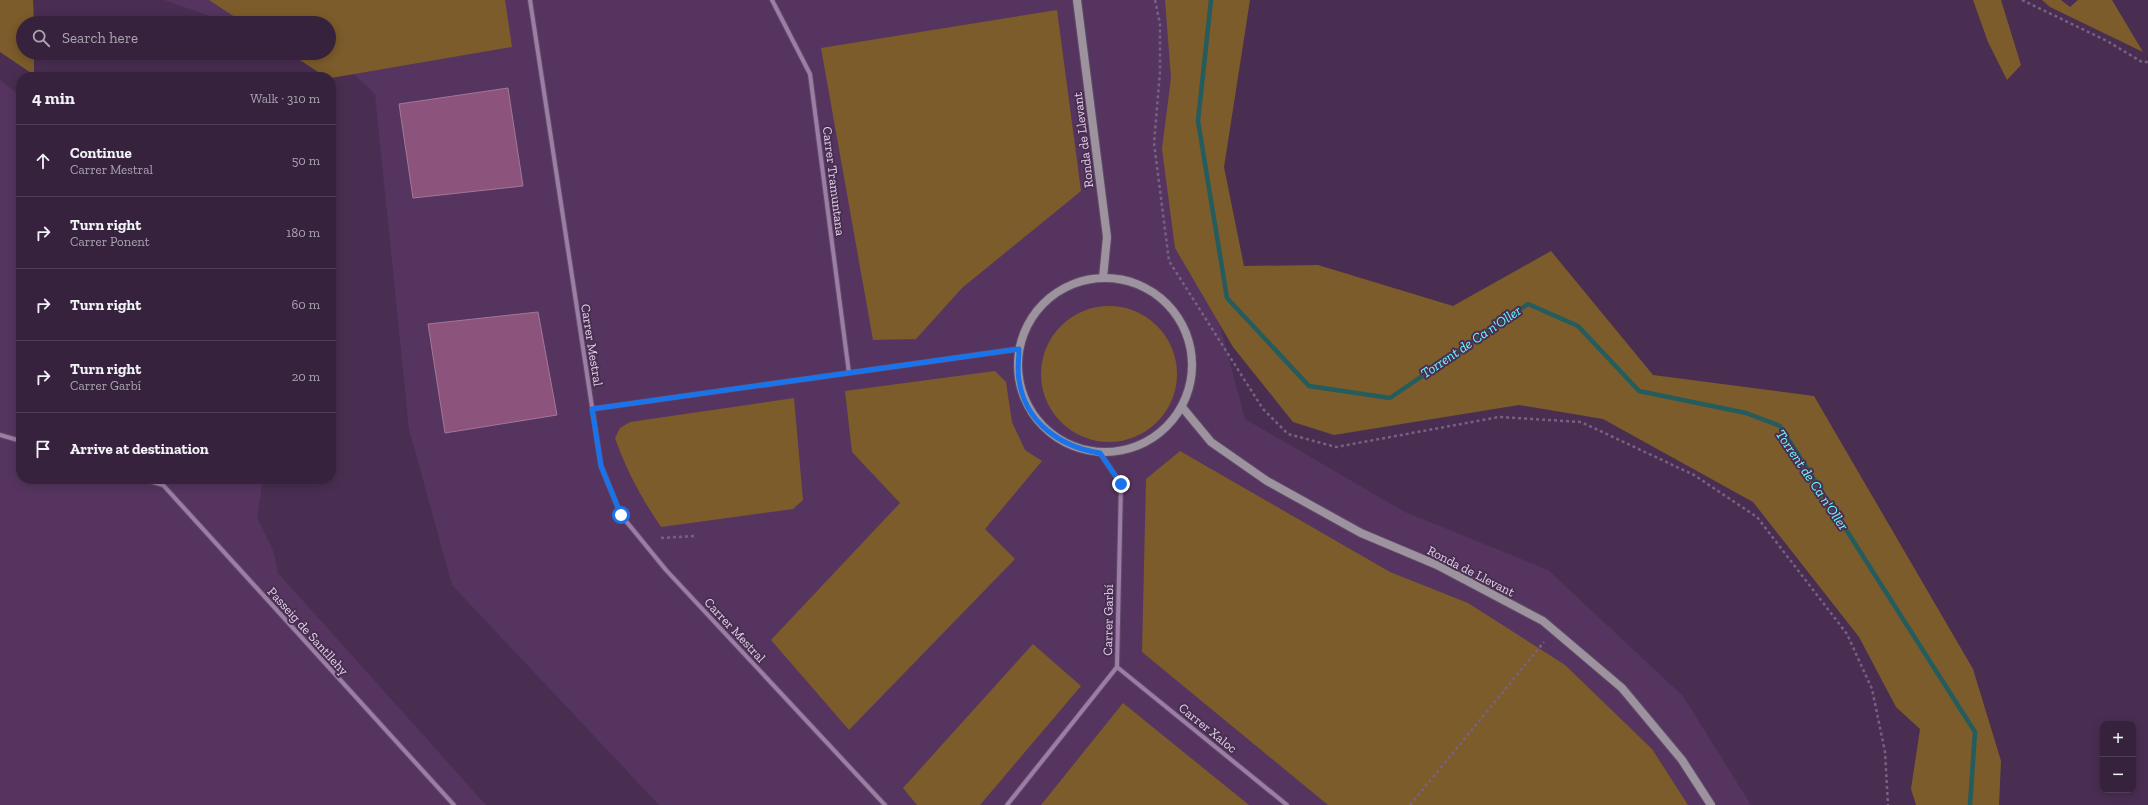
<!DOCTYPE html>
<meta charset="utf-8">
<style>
body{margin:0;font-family:"Zilla Slab",serif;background:#422f49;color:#f1f3f6}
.controls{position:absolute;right:12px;bottom:12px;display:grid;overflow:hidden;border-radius:8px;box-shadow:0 2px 10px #0003}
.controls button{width:36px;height:36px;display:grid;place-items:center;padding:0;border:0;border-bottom:1px solid #513f58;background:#37223e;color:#f1f3f6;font:20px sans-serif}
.stop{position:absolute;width:12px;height:12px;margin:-9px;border:3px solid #1a73e8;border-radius:50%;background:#fff}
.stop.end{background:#1a73e8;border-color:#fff;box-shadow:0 1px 4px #0008}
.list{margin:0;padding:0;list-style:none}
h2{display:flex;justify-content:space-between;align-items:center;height:52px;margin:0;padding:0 16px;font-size:17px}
h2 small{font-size:13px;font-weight:400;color:#aaa4b0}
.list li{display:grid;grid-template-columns:26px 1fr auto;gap:12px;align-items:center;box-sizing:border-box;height:72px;padding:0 16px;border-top:1px solid #513f58}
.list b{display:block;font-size:15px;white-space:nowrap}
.list p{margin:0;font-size:13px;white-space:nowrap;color:#aaa4b0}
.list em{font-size:13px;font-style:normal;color:#aaa4b0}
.icon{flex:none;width:22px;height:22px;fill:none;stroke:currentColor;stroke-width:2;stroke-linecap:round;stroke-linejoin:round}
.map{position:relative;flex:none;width:2148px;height:805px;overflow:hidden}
.search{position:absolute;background:#37223e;box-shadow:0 2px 10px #0003;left:16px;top:16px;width:320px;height:44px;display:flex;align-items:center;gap:10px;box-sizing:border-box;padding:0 14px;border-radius:22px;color:#aaa4b0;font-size:15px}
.panel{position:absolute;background:#37223e;box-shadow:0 2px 10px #0003;left:16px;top:72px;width:320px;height:412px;border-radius:16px}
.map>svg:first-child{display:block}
.built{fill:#55355f}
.green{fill:#7c5c2a}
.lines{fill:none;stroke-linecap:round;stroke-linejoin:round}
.stream{stroke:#255c5d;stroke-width:4.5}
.building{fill:#8c537d;stroke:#a37797}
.street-casing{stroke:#614a68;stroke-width:6}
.secondary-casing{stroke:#614a68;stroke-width:10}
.path{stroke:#786180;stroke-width:2.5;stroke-dasharray:3 3;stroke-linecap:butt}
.street{stroke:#9c7da6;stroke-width:4}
.secondary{stroke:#9c939e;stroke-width:8}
.route{stroke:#1a73e8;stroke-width:5}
.labels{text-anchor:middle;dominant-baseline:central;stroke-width:4;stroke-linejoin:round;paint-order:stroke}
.street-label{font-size:13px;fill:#e1d1e7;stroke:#492e52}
.water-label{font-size:14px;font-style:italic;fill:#68fcff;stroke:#492e52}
</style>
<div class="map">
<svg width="2148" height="805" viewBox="0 0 2148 805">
<rect width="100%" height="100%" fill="#492e52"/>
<path class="built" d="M164 0H1169L1212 295 1245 419 1405 512 1548 570 1683 696 1751 805H659L452 585 409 429 375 94 341 62 329 53V23H230Z
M0 80 21 96V479H263L257 517 274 553 278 573 486 805H0Z"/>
<path class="green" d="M0 0H33L34 23H23V53H34V75L0 52Z
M209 0H505L512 47 331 78 326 77 289 53H329V23H244Z
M1165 0H1250L1224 167 1244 266 1318 265 1453 306 1551 251 1653 375 1814 396 1973 669 2001 761 1999 805H1916L1911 789 1920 729 1896 707 1859 637 1753 502 1603 419 1519 405 1334 435 1293 422 1233 347 1175 248 1162 149 1171 78Z
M1973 0H2001L2021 65 2007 80 1988 42Z
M2042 0H2061L2070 7 2078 0H2112L2143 52 2050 7Z
M1057 10 1081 191 962 288 916 339 873 340 821 48Z
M1041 374a68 68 0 1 1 136 0a68 68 0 1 1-136 0Z
M995 371 1006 382 1012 422 1025 450 1042 461 985 529 1015 559 849 730 771 640 900 503 852 452 845 391Z
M794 398 803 500 793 509 661 527C642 499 626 470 615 438L620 428 630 422Z
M1180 451 1390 572 1468 603 1565 665 1652 749 1688 805H1328L1142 652 1146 479Z
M1033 644 1081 686 980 805H917L903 788Z
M1123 703 1249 805H1041Z"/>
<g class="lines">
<path class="stream" d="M1211 0 1198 121 1227 298 1309 386 1390 398 1528 304 1578 326 1639 391 1746 413 1780 426 1975 732 1970 805"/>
</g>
<path class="building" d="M508 88 523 186 413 198 399 104Z
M538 312 557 415 445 433 428 324Z"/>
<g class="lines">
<defs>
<path id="street" d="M530 0 601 466 621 515 666 570 885 805
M772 0 810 74 849 373
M592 409 1019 349
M0 435 21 441
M142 479 163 485 454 805
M1117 667 1287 805
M1007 805 1117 667 1121 484 1100 453"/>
<path id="secondary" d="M1077 0 1107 237 1103 278
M1018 365a87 87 0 1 1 174 0a87 87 0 1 1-174 0Z
M1182 407 1211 442 1267 481 1361 533 1437 565 1543 621 1622 688 1682 760 1711 805"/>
</defs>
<use href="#street" class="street-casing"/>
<use href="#secondary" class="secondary-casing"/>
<path class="path" d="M1155 0 1160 24V72L1154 143 1169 261 1263 409 1288 434 1336 447 1499 417 1581 422 1694 475 1757 517 1847 634 1872 689 1885 752 1888 805
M2022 0 2107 41 2142 62H2148
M661 538 695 536
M1410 805 1544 642"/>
<use href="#street" class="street"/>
<use href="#secondary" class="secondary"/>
</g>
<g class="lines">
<path class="route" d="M621 515 601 466 592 409 1019 349C1019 359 1017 370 1019 380 1025 422 1060 447 1100 453L1121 484"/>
</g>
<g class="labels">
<g class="street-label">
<text transform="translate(1083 140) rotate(-97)">Ronda de Llevant</text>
<text transform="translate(834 181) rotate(83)">Carrer Tramuntana</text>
<text transform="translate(592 345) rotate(81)">Carrer Mestral</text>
<text transform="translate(1471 571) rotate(27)">Ronda de Llevant</text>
<text transform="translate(1108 620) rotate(-89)">Carrer Garbí</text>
<text transform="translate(735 630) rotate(47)">Carrer Mestral</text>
<text transform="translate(308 631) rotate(48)">Passeig de Santllehy</text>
<text transform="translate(1208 728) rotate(39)">Carrer Xaloc</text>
</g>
<g class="water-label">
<text transform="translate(1471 342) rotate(-34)">Torrent de Ca n'Oller</text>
<text transform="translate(1812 480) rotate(56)">Torrent de Ca n'Oller</text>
</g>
</g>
</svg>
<div class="controls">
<button>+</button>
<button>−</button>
</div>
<div class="stop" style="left:621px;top:515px"></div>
<div class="stop end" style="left:1121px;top:484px"></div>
<div class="search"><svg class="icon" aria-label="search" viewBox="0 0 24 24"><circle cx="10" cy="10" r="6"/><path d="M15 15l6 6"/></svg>Search here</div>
<section class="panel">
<h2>4 min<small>Walk · 310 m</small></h2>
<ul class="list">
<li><svg class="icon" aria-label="ahead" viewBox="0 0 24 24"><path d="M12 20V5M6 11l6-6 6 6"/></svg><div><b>Continue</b><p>Carrer Mestral</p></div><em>50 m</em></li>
<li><svg class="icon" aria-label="right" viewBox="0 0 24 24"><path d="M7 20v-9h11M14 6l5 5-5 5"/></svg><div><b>Turn right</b><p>Carrer Ponent</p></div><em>180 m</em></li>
<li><svg class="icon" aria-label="right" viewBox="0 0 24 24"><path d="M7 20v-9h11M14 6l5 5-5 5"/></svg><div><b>Turn right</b></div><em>60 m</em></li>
<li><svg class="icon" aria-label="right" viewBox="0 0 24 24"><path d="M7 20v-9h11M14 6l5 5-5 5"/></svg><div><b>Turn right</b><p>Carrer Garbí</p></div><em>20 m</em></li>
<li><svg class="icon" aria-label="arrive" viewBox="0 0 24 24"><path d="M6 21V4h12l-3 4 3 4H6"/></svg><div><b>Arrive at destination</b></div></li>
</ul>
</section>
</div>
